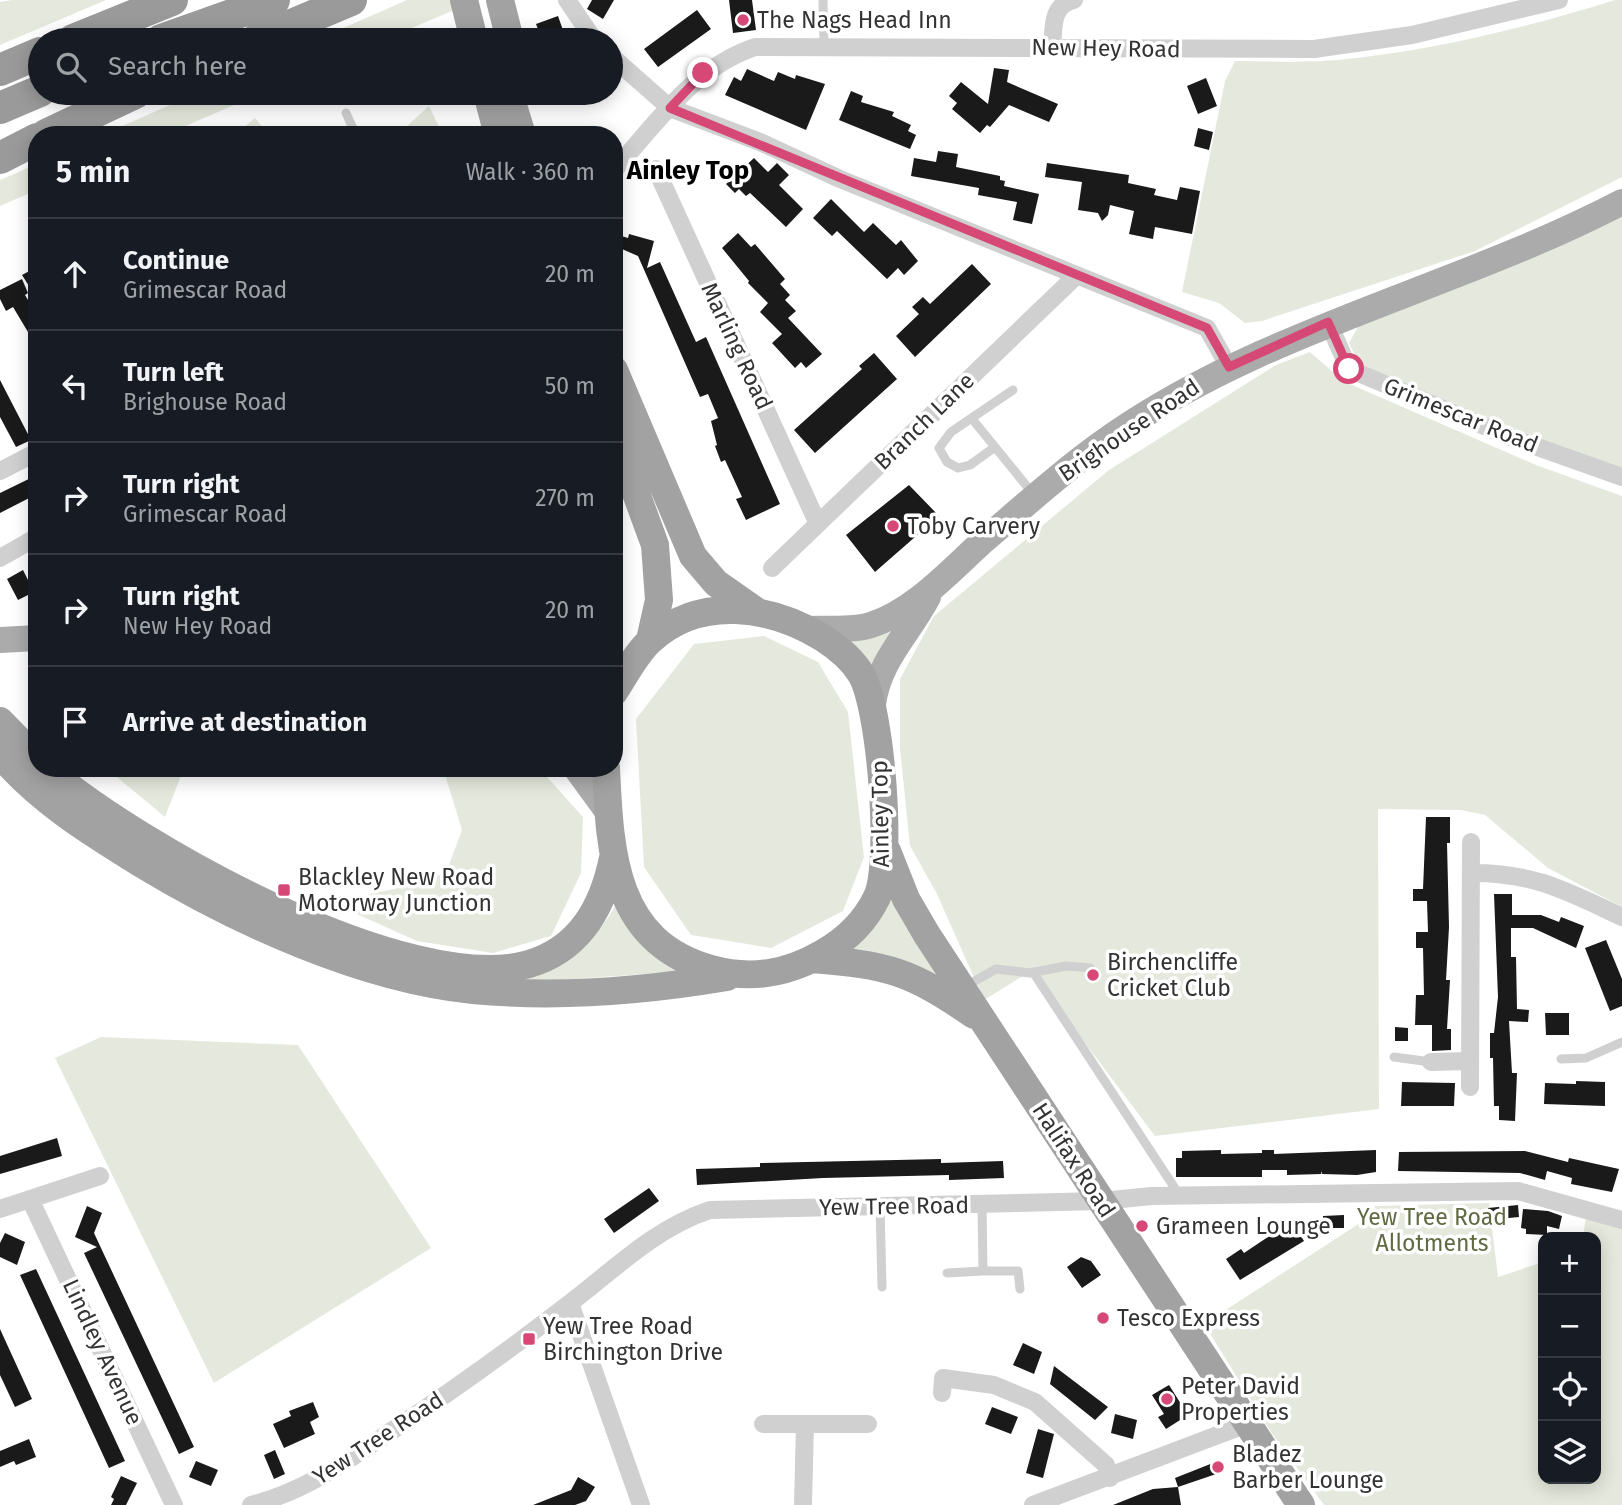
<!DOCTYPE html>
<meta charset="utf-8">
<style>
body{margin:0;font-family:"Fira Sans",sans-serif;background:#242831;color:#f1f3f6}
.controls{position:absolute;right:21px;bottom:21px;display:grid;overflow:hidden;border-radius:14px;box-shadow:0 4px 18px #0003}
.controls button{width:63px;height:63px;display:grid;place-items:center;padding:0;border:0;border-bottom:2px solid #363941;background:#171b24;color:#f1f3f6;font:35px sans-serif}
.stop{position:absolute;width:21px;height:21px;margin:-16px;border:5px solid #d64977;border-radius:50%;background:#fff}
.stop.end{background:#d64977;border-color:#fff;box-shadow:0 2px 7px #0008}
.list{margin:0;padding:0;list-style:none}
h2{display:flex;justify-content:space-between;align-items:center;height:91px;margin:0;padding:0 28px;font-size:30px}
h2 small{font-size:23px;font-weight:400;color:#9ea1a6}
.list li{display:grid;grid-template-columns:46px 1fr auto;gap:21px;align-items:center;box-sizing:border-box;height:112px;padding:0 28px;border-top:2px solid #363941}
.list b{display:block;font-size:26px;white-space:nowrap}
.list p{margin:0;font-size:23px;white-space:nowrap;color:#9ea1a6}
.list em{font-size:23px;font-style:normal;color:#9ea1a6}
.icon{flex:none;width:38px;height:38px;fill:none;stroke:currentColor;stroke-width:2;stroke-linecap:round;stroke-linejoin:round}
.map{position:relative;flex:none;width:1622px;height:1505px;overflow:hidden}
.search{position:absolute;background:#171b24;box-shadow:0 4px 18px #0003;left:28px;top:28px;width:595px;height:77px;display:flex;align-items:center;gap:18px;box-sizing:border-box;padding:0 24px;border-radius:38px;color:#9ea1a6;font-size:26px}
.panel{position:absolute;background:#171b24;box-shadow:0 4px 18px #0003;left:28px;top:126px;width:595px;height:651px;border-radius:28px}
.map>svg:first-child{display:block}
.green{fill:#e5e9dd}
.building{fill:#1a1a1a}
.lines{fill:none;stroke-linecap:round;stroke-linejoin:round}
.service{stroke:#d0d0d0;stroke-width:9}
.minor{stroke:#d0d0d0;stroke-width:18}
.primary{stroke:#ababab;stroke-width:26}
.trunk{stroke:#a2a2a2;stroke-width:28}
.motorway{stroke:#9a9a9a;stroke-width:32}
.route{stroke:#d64977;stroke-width:9}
.poi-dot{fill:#d64977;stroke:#fff;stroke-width:2.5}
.labels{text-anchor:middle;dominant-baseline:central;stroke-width:7;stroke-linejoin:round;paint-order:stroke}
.poi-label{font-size:23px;fill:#333;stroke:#fff;text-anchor:start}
.street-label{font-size:23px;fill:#333;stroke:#fff}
.park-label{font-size:23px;fill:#606b43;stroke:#fff}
.quarter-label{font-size:26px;font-weight:bold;fill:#000;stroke:#fff}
</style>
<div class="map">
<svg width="1622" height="1505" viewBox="0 0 1622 1505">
<rect width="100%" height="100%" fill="#fff"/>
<path class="green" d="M12 0H106L0 45V2Z
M407 0H457L459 8 383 40H316Z
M1615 0H1622V177L1475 251 1262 321 1245 323 1219 303 1182 292 1225 81 1235 61C1268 61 1303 63 1337 60 1431 51 1525 28 1615 0Z
M197 93H262L165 135H102Z
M429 106 443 135H397Z
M255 118 269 135H235Z
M37 164V190L0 206V180Z
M1622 210V473L1359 364 1349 343 1360 323Z
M1310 352 1343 381 1536 465 1622 496V907L1548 868 1485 815 1461 810 1378 809 1379 1109 1155 1136 1031 971 984 1000 936 892 910 846 900 748V679L934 616 1109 470 1276 365Z
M893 628 870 680 839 639Z
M764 636 818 662 848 712 864 857 843 911 771 948 691 935 644 867 636 719 694 644Z
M106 768H184L165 817Z
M443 768H539L583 817 581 873 551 936 493 953 417 941 330 902 394 889 446 873 462 830Z
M888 884 951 984C920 966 892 960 856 954L849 946Z
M618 900 688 971 517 983 519 976C565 957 595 947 618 900Z
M101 1037 298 1045 431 1248 214 1383 55 1058Z
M1489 1203 1498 1277 1543 1262V1479H1596V1237H1583L1586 1217 1622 1229V1505H1324L1271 1432 1204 1324 1374 1214 1375 1206Z"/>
<path class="building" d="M592 0H614L603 19 587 9Z
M729 0H752L756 30 733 33Z
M697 10 711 29 658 67 644 49Z
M558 16 564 33 542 40 536 24Z
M994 68 1009 70 1007 82 1058 104 1049 122 1009 105 990 127 987 125 980 133 952 109 957 103 949 96 961 82 988 104Z
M747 69 774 81 778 72 795 79 796 75 825 84 806 130 725 95 734 77 741 81Z
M1206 78 1217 106 1198 114 1187 86Z
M851 91 863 96 861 102 894 112 892 116 911 125 908 131 916 135 910 149 839 120Z
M1198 128 1213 132 1209 150 1194 146Z
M938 151 958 154 956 167 1000 176V180L1005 181 1004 186 1039 194 1032 224 1013 220 1017 202 978 195 979 188 911 176 914 158 936 162Z
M754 158 768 172 777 163 789 175 779 185 803 209 786 227 750 193 746 196 739 189 735 193 726 184Z
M1047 163 1129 175 1128 183 1156 189 1154 195 1177 200 1180 187 1200 191 1192 234 1155 227 1153 239 1129 234 1134 211 1110 205 1108 215 1102 221 1098 213 1078 210 1082 182 1045 177Z
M831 199 864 232 873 223 896 245 901 240 918 261 904 275 898 268 887 279 837 231 832 236 813 218Z
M738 233 751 247 755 244 785 279 780 284 790 295 785 300 796 311 788 318 822 354 806 368 801 362 795 368 772 343 782 334 760 312 768 303 748 283 749 281 722 248Z
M629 234 654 241 647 268 660 262 696 342 706 337 780 504 746 520 736 499 742 497 725 460 721 462 715 446 717 445 711 421 718 418 708 394 700 397 638 256 615 246 618 235 628 238Z
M972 264 991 284 915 357 896 336 919 314 912 307 923 297 930 304Z
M37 267V282L29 286 22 275Z
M22 279 28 293 25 295 37 315V347L13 307 6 311 0 299V290Z
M874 353 897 379 815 453 794 430 862 369 859 366Z
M0 380 31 440 16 447 0 417Z
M37 475V494L0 513V493Z
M909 485 939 516 875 572 846 535Z
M23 570 34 592 18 600 7 579Z
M1426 817H1450V843H1447L1449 927 1446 980H1450L1447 1029H1451V1050L1432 1051V1025H1415L1416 995H1424L1423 948H1416V932H1428L1427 901H1413V889H1423Z
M1494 894H1512V915H1541L1559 922 1561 917 1584 926 1576 948 1533 928H1511V957H1516L1517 1009 1529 1010 1528 1022 1509 1021 1512 1073H1517L1515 1121 1499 1120V1106H1494L1493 1058H1490V1033H1494L1498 997Z
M1606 940 1622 979V1006L1610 1011 1585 948Z
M1545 1013H1569V1035H1546Z
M1395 1027 1408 1028V1041H1395Z
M1576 1081 1605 1082V1106L1544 1104 1545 1083 1576 1084Z
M1402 1082 1455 1083 1454 1106H1401Z
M57 1138 62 1156 0 1174V1156Z
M1221 1150V1154L1262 1153V1150H1274V1154L1376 1150V1172L1357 1175 1322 1174V1171L1321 1174 1287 1175V1170H1262V1177H1176V1158H1182V1151Z
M1525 1151 1568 1162 1569 1158 1619 1169 1612 1192 1571 1184 1572 1178 1547 1171 1545 1180 1520 1173 1398 1171 1399 1152Z
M941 1159V1163L1003 1161 1004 1178 949 1180V1175L823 1178 697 1185 696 1169 760 1167V1163Z
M649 1188 659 1201 614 1233 604 1219Z
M1518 1205 1519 1217 1489 1220 1488 1208Z
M87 1206 102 1213 94 1233 194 1447 179 1454 84 1253 97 1247 75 1237Z
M1523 1209 1548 1211 1562 1216 1559 1229 1547 1226V1235L1526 1234V1229L1521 1228Z
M1344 1215V1228H1323V1216Z
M1282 1222H1292L1304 1241 1240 1280 1226 1259 1241 1249 1244 1253 1274 1233 1272 1229Z
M5 1233 25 1242 17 1265 0 1257V1243Z
M1081 1257 1091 1261 1101 1275 1082 1288 1067 1267Z
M36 1269 125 1461 109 1468 20 1275Z
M0 1329 32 1399 15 1407 0 1375Z
M1023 1343 1042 1352 1034 1374 1013 1365Z
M1054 1366 1108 1407 1095 1420 1050 1384Z
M1169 1385 1188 1415 1166 1429 1158 1417 1164 1414 1152 1395Z
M313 1402 319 1417 310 1422 315 1434 284 1448 273 1424 291 1416 289 1411Z
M992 1407 1018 1417 1011 1434 985 1424Z
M1115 1414 1137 1420 1133 1439 1111 1433Z
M1038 1429 1054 1434 1043 1478 1026 1473Z
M29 1439 36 1457 16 1465 14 1461 0 1467V1451Z
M275 1450 285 1474 274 1479 264 1455Z
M196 1461 218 1470 211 1486 189 1477Z
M1218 1461 1222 1472 1178 1487 1181 1505H1113L1153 1489 1178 1487 1175 1478Z
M121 1476 137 1483 126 1505H111L114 1499 111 1497Z
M578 1477 595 1487 586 1501 575 1505H533L571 1490Z"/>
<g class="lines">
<path class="service" d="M823 0 824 47
M346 113 356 135
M1013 390 951 432 939 448 947 462 958 468 970 465 995 447 1034 495
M973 420 995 447
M1033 972 1180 1196
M964 987 996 969 1030 973 1066 966 1090 968
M1394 1057 1431 1062
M1561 1059 1586 1058 1622 1042
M880 1206 882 1287
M983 1271H1018L1020 1289
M947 1273 983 1271 982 1204"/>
<path class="minor" d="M567 0 594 40
M1052 47C1054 27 1051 5 1074 0
M611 56 670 108 760 142 840 179 1207 328 1229 367
M656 169 818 524
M614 170C657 123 693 68 755 47L1314 49 1412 35 1559 0
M1328 322 1349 369 1515 439 1622 477
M0 471 37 452
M0 558 37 537
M772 568 1077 275
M1472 873C1535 873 1566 891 1622 917
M1431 1062 1470 1061
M1470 1087 1471 842
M30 1199 174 1505
M0 1209 100 1176
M570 1303 641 1505
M942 1393 943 1378 994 1385 1035 1402 1106 1465 1110 1478
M763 1424H868
M251 1505C306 1491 350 1459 396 1428 455 1389 513 1347 569 1304 615 1269 655 1228 710 1210L1101 1201 1152 1196 1518 1191 1622 1220
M803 1505 805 1424
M1033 1505 1247 1424"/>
<path class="primary" d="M808 629C828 628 852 631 871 625 914 611 949 572 981 543 1024 506 1066 468 1112 436 1270 327 1455 289 1622 202
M0 640 37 638
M873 704C879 660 908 635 928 597
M576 768 608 812"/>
<path class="trunk" d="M464 0 474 40
M500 0 510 40
M487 93 498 135
M509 93 522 135
M614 370 693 556 716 583 756 611
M614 433 655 545 659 600 650 640
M0 721 37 759
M0 754C39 801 92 833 142 864 236 921 362 979 473 990 556 998 644 991 727 977
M46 768C138 847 408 998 529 964 580 949 603 907 613 858
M606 768C610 855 614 942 711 969 751 980 787 974 823 953 846 940 865 922 877 897 893 863 881 707 861 674 852 659 837 647 823 638 771 606 700 595 651 640 636 653 625 676 614 692
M887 851 906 899 927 935 1301 1505
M812 959C889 965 910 971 974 1015"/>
<path class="motorway" d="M73 40 172 0
M161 40 274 0
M256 40 351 0
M0 70 40 53
M0 108 40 91
M46 135 135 93
M0 158 37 139"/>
</g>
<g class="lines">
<path class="route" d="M703 73 670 108 1207 328 1229 367 1328 322 1349 369"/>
</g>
<g class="poi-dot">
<circle cx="743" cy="20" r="7"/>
<circle cx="893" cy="526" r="7"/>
<rect x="277" y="883" width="14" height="14" rx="3.5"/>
<circle cx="1093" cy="975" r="7"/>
<circle cx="1142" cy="1226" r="7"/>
<circle cx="1103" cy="1318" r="7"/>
<rect x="522" y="1332" width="14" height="14" rx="3.5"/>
<circle cx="1167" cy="1399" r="7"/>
<circle cx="1218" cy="1467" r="7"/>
</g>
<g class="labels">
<g class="poi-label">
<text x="757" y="20">The Nags Head Inn</text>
<text x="907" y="526">Toby Carvery</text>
<text x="298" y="877">Blackley New Road<tspan x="298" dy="26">Motorway Junction</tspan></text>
<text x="1107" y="962">Birchencliffe<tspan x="1107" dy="26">Cricket Club</tspan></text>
<text x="1156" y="1226">Grameen Lounge</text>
<text x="1117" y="1318">Tesco Express</text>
<text x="543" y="1326">Yew Tree Road<tspan x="543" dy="26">Birchington Drive</tspan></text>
<text x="1181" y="1386">Peter David<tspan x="1181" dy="26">Properties</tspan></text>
<text x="1232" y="1454">Bladez<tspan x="1232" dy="26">Barber Lounge</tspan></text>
</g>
<g class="street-label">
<text transform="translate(1106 48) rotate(1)">New Hey Road</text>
<text transform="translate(737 346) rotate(65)">Marling Road</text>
<text transform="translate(1461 415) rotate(22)">Grimescar Road</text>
<text transform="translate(924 421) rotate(-44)">Branch Lane</text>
<text transform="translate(1129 430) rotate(-34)">Brighouse Road</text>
<text transform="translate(880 814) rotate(-91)">Ainley Top</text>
<text transform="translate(1074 1160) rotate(57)">Halifax Road</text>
<text transform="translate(894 1206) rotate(-1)">Yew Tree Road</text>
<text transform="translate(103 1352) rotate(65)">Lindley Avenue</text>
<text transform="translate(378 1438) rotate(-33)">Yew Tree Road</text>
</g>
<g class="park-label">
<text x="1432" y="1217">Yew Tree Road<tspan x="1432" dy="26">Allotments</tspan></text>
</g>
<g class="quarter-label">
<text x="688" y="170">Ainley Top</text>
</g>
</g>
</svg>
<div class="controls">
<button>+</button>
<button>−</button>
<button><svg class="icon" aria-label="locate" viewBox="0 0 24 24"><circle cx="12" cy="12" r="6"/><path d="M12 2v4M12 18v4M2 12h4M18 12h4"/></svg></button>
<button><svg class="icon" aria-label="layers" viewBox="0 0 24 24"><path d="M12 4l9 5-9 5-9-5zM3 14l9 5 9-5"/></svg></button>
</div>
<div class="stop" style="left:1349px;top:369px"></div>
<div class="stop end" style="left:703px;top:73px"></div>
<div class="search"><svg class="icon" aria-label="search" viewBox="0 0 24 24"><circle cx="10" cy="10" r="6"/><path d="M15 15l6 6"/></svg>Search here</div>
<section class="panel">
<h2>5 min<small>Walk · 360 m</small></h2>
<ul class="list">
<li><svg class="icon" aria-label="ahead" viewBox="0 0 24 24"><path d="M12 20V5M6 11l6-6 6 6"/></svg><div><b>Continue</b><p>Grimescar Road</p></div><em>20 m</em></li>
<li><svg class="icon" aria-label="left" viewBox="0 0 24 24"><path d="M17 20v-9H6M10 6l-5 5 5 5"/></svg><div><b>Turn left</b><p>Brighouse Road</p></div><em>50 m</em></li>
<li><svg class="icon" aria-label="right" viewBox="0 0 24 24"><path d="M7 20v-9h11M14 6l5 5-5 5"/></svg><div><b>Turn right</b><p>Grimescar Road</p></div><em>270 m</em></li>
<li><svg class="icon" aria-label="right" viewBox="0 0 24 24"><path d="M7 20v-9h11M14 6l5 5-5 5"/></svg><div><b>Turn right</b><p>New Hey Road</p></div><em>20 m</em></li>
<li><svg class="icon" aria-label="arrive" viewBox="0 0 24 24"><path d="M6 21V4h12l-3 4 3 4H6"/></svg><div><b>Arrive at destination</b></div></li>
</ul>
</section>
</div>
